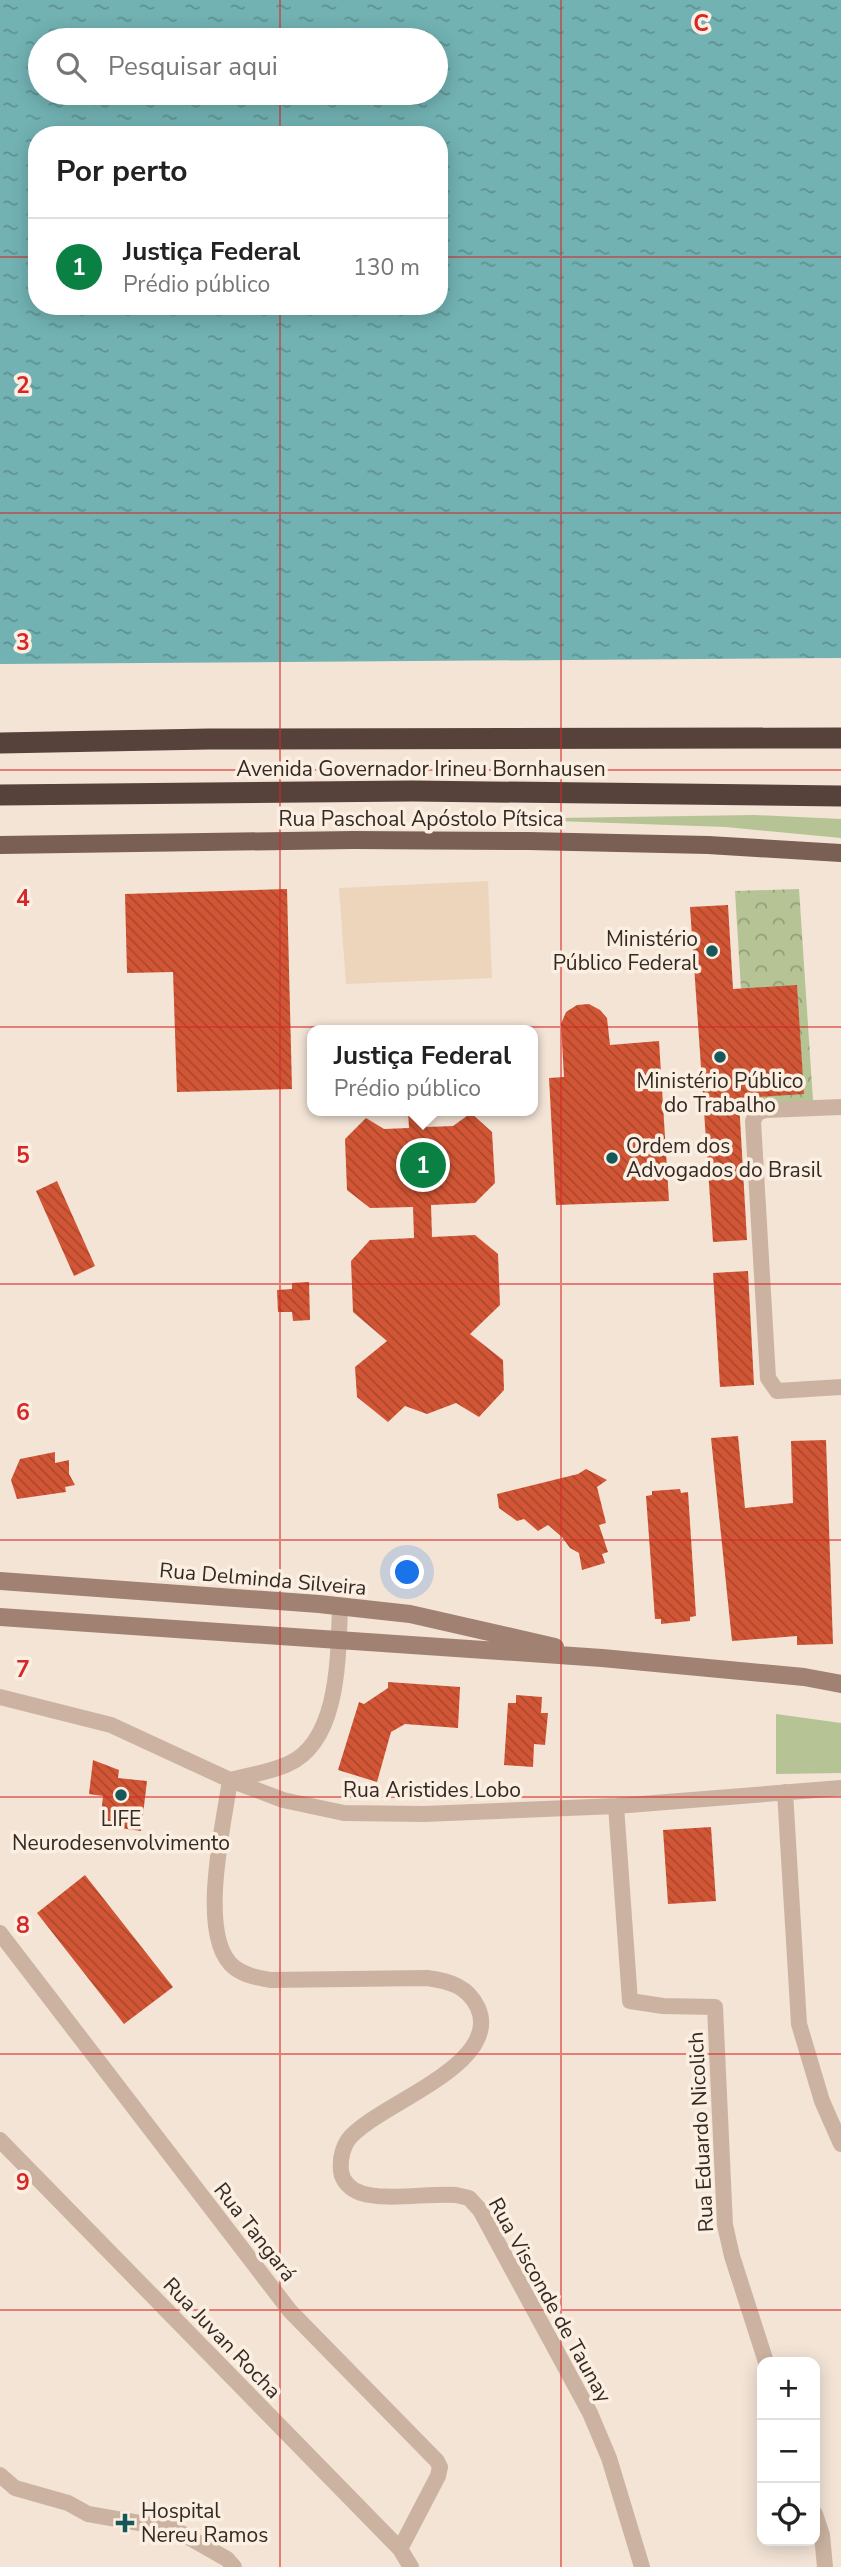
<!DOCTYPE html>
<html lang="pt">
<meta charset="utf-8">
<style>
body{margin:0;font-family:"Nunito Sans",sans-serif;background:#f2f2f2;color:#222}
.controls{position:absolute;right:21px;bottom:21px;display:grid;overflow:hidden;border-radius:14px;box-shadow:0 4px 18px #0003}
.controls button{width:63px;height:63px;display:grid;place-items:center;padding:0;border:0;border-bottom:2px solid #e0e0e0;background:#fff;color:#222;font:35px sans-serif}
.you{position:absolute;left:408px;top:1573px;width:24px;height:24px;margin:-18px;border:5px solid #fff;border-radius:50%;background:#1a73e8;box-shadow:0 0 0 10px #1a73e833}
.badge{display:grid;place-items:center;width:46px;height:46px;border-radius:50%;background:#0b8043;color:#fff;font-size:23px;font-weight:700}
.pin{position:absolute;translate:-50% -50%;border:4px solid #fff;box-shadow:0 2px 7px #0006}
.popup{position:absolute;left:307px;top:1025px;width:231px;height:91px;box-sizing:border-box;display:grid;place-content:center;border-radius:14px;background:#fff;filter:drop-shadow(0 2px 5px #0005);font-size:23px;white-space:nowrap;color:#767676}
.popup b{font-size:26px;color:#222}
.popup::after{content:'';position:absolute;left:50%;top:100%;margin-left:-14px;border:14px solid transparent;border-top-color:#fff}
.list{margin:0;padding:0;list-style:none}
h2{display:flex;justify-content:space-between;align-items:center;height:91px;margin:0;padding:0 28px;font-size:30px}
h2 small{font-size:23px;font-weight:400;color:#767676}
.list li{display:grid;grid-template-columns:46px 1fr auto;gap:21px;align-items:center;box-sizing:border-box;height:98px;padding:0 28px;border-top:2px solid #e0e0e0}
.list b{display:block;font-size:26px;white-space:nowrap}
.list p{margin:0;font-size:23px;white-space:nowrap;color:#767676}
.list em{font-size:23px;font-style:normal;color:#767676}
.icon{flex:none;width:38px;height:38px;fill:none;stroke:currentColor;stroke-width:2;stroke-linecap:round;stroke-linejoin:round}
.map{position:relative;flex:none;width:841px;height:2567px;overflow:hidden}
.search{position:absolute;background:#fff;box-shadow:0 4px 18px #0003;left:28px;top:28px;width:420px;height:77px;display:flex;align-items:center;gap:18px;box-sizing:border-box;padding:0 24px;border-radius:38px;color:#767676;font-size:26px}
.panel{position:absolute;background:#fff;box-shadow:0 4px 18px #0003;left:28px;top:126px;width:420px;height:189px;border-radius:28px}
.map>svg:first-child{display:block}
.grass{fill:#b5c395}
.park{fill:url(#park-crowns)}
.plaza{fill:#edd5bb}
.water{fill:url(#water-ripples);fill-rule:evenodd}
.building{fill:url(#building-back-hatch)}
.lines{fill:none;stroke-linecap:round;stroke-linejoin:round}
.street{stroke:#ccb3a1;stroke-width:16}
.secondary{stroke:#a08172;stroke-width:18}
.primary{stroke:#795f54;stroke-width:18}
.highway{stroke:#57423b;stroke-width:21}
.grid{fill:none;stroke:#d62828;stroke-width:2;stroke-opacity:0.55}
.poi-dot{fill:#16585a;stroke:#fbefe2;stroke-width:2.5}
.labels{text-anchor:middle;dominant-baseline:central;stroke-width:7;stroke-linejoin:round;paint-order:stroke}
.street-label{font-size:21px;fill:#352924;stroke:#fbefe2}
.poi-label{font-size:21px;fill:#352924;stroke:#fbefe2}
.grid-label{font-size:23px;text-anchor:middle;font-weight:bold;fill:#d62828;stroke:#fbefe2;stroke-width:7;stroke-linejoin:round;paint-order:stroke}
</style>
<div class="map">
<svg width="841" height="2567" viewBox="0 0 841 2567">
<defs>
<pattern id="park-crowns" width="20" height="18" patternUnits="userSpaceOnUse" patternTransform="scale(1.75)"><rect width="20" height="18" fill="#b5c395"/><path d="M2 6a3 3 0 1 1 6 0M12 15a3 3 0 1 1 6 0" fill="none" stroke="#949e79"/></pattern>
<pattern id="water-ripples" width="26" height="14" patternUnits="userSpaceOnUse" patternTransform="scale(1.75)"><rect width="26" height="14" fill="#72b2b3"/><path d="M2 4q2-2 4 0t4 0M15 11q2-2 4 0t4 0" fill="none" stroke="#5e9191"/></pattern>
<pattern id="building-back-hatch" width="6" height="6" patternUnits="userSpaceOnUse" patternTransform="scale(1.75)"><rect width="6" height="6" fill="#d25635"/><path d="M-1 5l2 2M0 0l6 6M5-1l2 2" fill="none" stroke="#ab472d"/></pattern>
</defs>
<rect width="100%" height="100%" fill="#f3e4d6"/>
<path class="grass" d="M755 815 841 819V838L726 827 500 819Z
M776 1714 841 1723V1773L776 1774Z"/>
<path class="park" d="M799 889 813 1101 748 1104 735 891Z"/>
<path class="plaza" d="M488 881 492 978 346 984 339 888Z"/>
<path class="water" d="M0 0H841V658L0 664ZM40 40H436V93H40ZM37 135H439V306H37Z"/>
<path class="building" d="M287 889 292 1089 177 1092 173 972 127 973 125 894Z
M728 905 733 989 797 985 804 1094 741 1098V1102H739L747 1240 713 1242 690 907Z
M589 1004 600 1010 607 1018 610 1045 659 1041 669 1201 556 1205 549 1078 564 1077 561 1024 566 1012 577 1005Z
M408 1111H426L427 1127 453 1126 471 1113 492 1132 495 1183 475 1203 431 1205 432 1237 475 1235 498 1254 500 1305 470 1334 503 1360 504 1390 479 1417 456 1403 427 1414 405 1406 388 1422 357 1397 355 1367 387 1341 353 1312 351 1261 370 1240 414 1238 413 1207 370 1208 347 1190 345 1139 366 1118 384 1129 409 1128Z
M57 1181 95 1266 74 1276 36 1191Z
M748 1271 754 1385 720 1387 713 1273Z
M309 1282 310 1320 293 1321 292 1312H278L277 1290 292 1289V1283Z
M738 1436 745 1508 793 1503 791 1441 826 1440 833 1644 797 1645V1636L732 1641 711 1438Z
M55 1452V1463L69 1460V1474L75 1485 65 1487 66 1492 17 1499 11 1480 20 1459Z
M586 1469 607 1480 597 1487 606 1523 599 1525 608 1552 602 1554 605 1563 582 1570 579 1553 570 1548 562 1537 548 1525 538 1531 524 1519 517 1521 499 1508 497 1494 578 1474Z
M680 1489 681 1493 688 1492 696 1616 690 1617V1621L661 1624V1619H655L646 1496 652 1495V1491Z
M388 1682 460 1687 458 1728 405 1724 391 1732 377 1782 338 1770 359 1702 364 1704 388 1688Z
M516 1695 542 1697 541 1713H548L545 1745 534 1744 533 1767 504 1765 508 1703H516Z
M93 1760 119 1770 118 1778 147 1781 141 1831 100 1825 103 1796 89 1794Z
M711 1827 716 1901 668 1904 663 1830Z
M85 1875 173 1987 124 2024 37 1913Z"/>
<g class="lines">
<path class="street" d="M841 1107 766 1110 757 1113 753 1121 768 1378 777 1391 841 1387
M340 1607C338 1655 340 1741 288 1764 271 1772 249 1775 230 1780 224 1823 196 1939 235 1968 246 1976 259 1978 271 1980L427 1978C449 1981 468 1986 478 2008 503 2066 374 2105 348 2140 342 2149 340 2160 341 2171 342 2181 351 2190 361 2193 385 2201 429 2193 456 2195L469 2198 480 2210 590 2413 609 2458 642 2567
M0 1697 111 1725 230 1780 283 1800 344 1813 424 1814 616 1806 841 1788
M785 1792 799 2024 822 2101 841 2144
M616 1806 630 2001 663 2006 715 2007 725 2225 732 2256 766 2362
M0 1933 290 2311 437 2461 440 2467 438 2476 400 2549
M0 2140 400 2549 411 2567
M0 2475 15 2488 68 2503 88 2514 174 2529 227 2559 234 2567
M815 2514 822 2535 825 2567"/>
<path class="secondary" d="M0 1581 319 1604 410 1614 555 1647
M0 1617 602 1658 804 1677 841 1684"/>
<path class="primary" d="M0 845 353 840 528 841 708 845 841 853"/>
<path class="highway" d="M0 743 209 739 841 738
M0 795 413 791 841 796"/>
</g>
<path class="grid" d="M280 0V40M561 0V2567M280 93V135M0 257H37M439 257H841M280 306V2567M0 513H841M0 770H841M0 1027H841M0 1284H841M0 1540H841M0 1797H841M0 2054H841M0 2310H841"/>
<g class="poi-dot">
<circle cx="712" cy="951" r="7"/>
<circle cx="720" cy="1057" r="7"/>
<circle cx="612" cy="1158" r="7"/>
<circle cx="121" cy="1795" r="7"/>
<path d="M121.5 2512.5h7v7h7v7h-7v7h-7v-7h-7v-7h7z"/>
</g>
<g class="labels">
<g class="street-label">
<text x="421" y="769">Avenida Governador Irineu Bornhausen</text>
<text x="421" y="819">Rua Paschoal Apóstolo Pítsica</text>
<text transform="translate(263 1579) rotate(5)">Rua Delminda Silveira</text>
<text x="432" y="1790">Rua Aristides Lobo</text>
<text transform="translate(701 2132) rotate(-93)">Rua Eduardo Nicolich</text>
<text transform="translate(255 2232) rotate(52)">Rua Tangará</text>
<text transform="translate(550 2300) rotate(61)">Rua Visconde de Taunay</text>
<text transform="translate(222 2338) rotate(46)">Rua Juvan Rocha</text>
</g>
<g class="poi-label">
<text x="698" y="939" text-anchor="end">Ministério<tspan x="698" dy="24">Público Federal</tspan></text>
<text x="720" y="1081">Ministério Público<tspan x="720" dy="24">do Trabalho</tspan></text>
<text x="626" y="1146" text-anchor="start">Ordem dos<tspan x="626" dy="24">Advogados do Brasil</tspan></text>
<text x="121" y="1819">LIFE<tspan x="121" dy="24">Neurodesenvolvimento</tspan></text>
<text x="141" y="2511" text-anchor="start">Hospital<tspan x="141" dy="24">Nereu Ramos</tspan></text>
</g>
</g>
<g class="grid-label">
<text x="701" y="31">C</text>
<text x="23" y="393">2</text>
<text x="23" y="650">3</text>
<text x="23" y="906">4</text>
<text x="23" y="1163">5</text>
<text x="23" y="1420">6</text>
<text x="23" y="1677">7</text>
<text x="23" y="1933">8</text>
<text x="23" y="2190">9</text>
</g>
</svg>
<div class="controls">
<button>+</button>
<button>−</button>
<button><svg class="icon" aria-label="locate" viewBox="0 0 24 24"><circle cx="12" cy="12" r="6"/><path d="M12 2v4M12 18v4M2 12h4M18 12h4"/></svg></button>
</div>
<div class="you"></div>
<div class="pin badge" style="left:423px;top:1165px">1</div>
<div class="popup"><b>Justiça Federal</b>Prédio público</div>
<div class="search"><svg class="icon" aria-label="search" viewBox="0 0 24 24"><circle cx="10" cy="10" r="6"/><path d="M15 15l6 6"/></svg>Pesquisar aqui</div>
<section class="panel">
<h2>Por perto<small></small></h2>
<ul class="list">
<li><span class="badge">1</span><div><b>Justiça Federal</b><p>Prédio público</p></div><em>130 m</em></li>
</ul>
</section>
</div>
